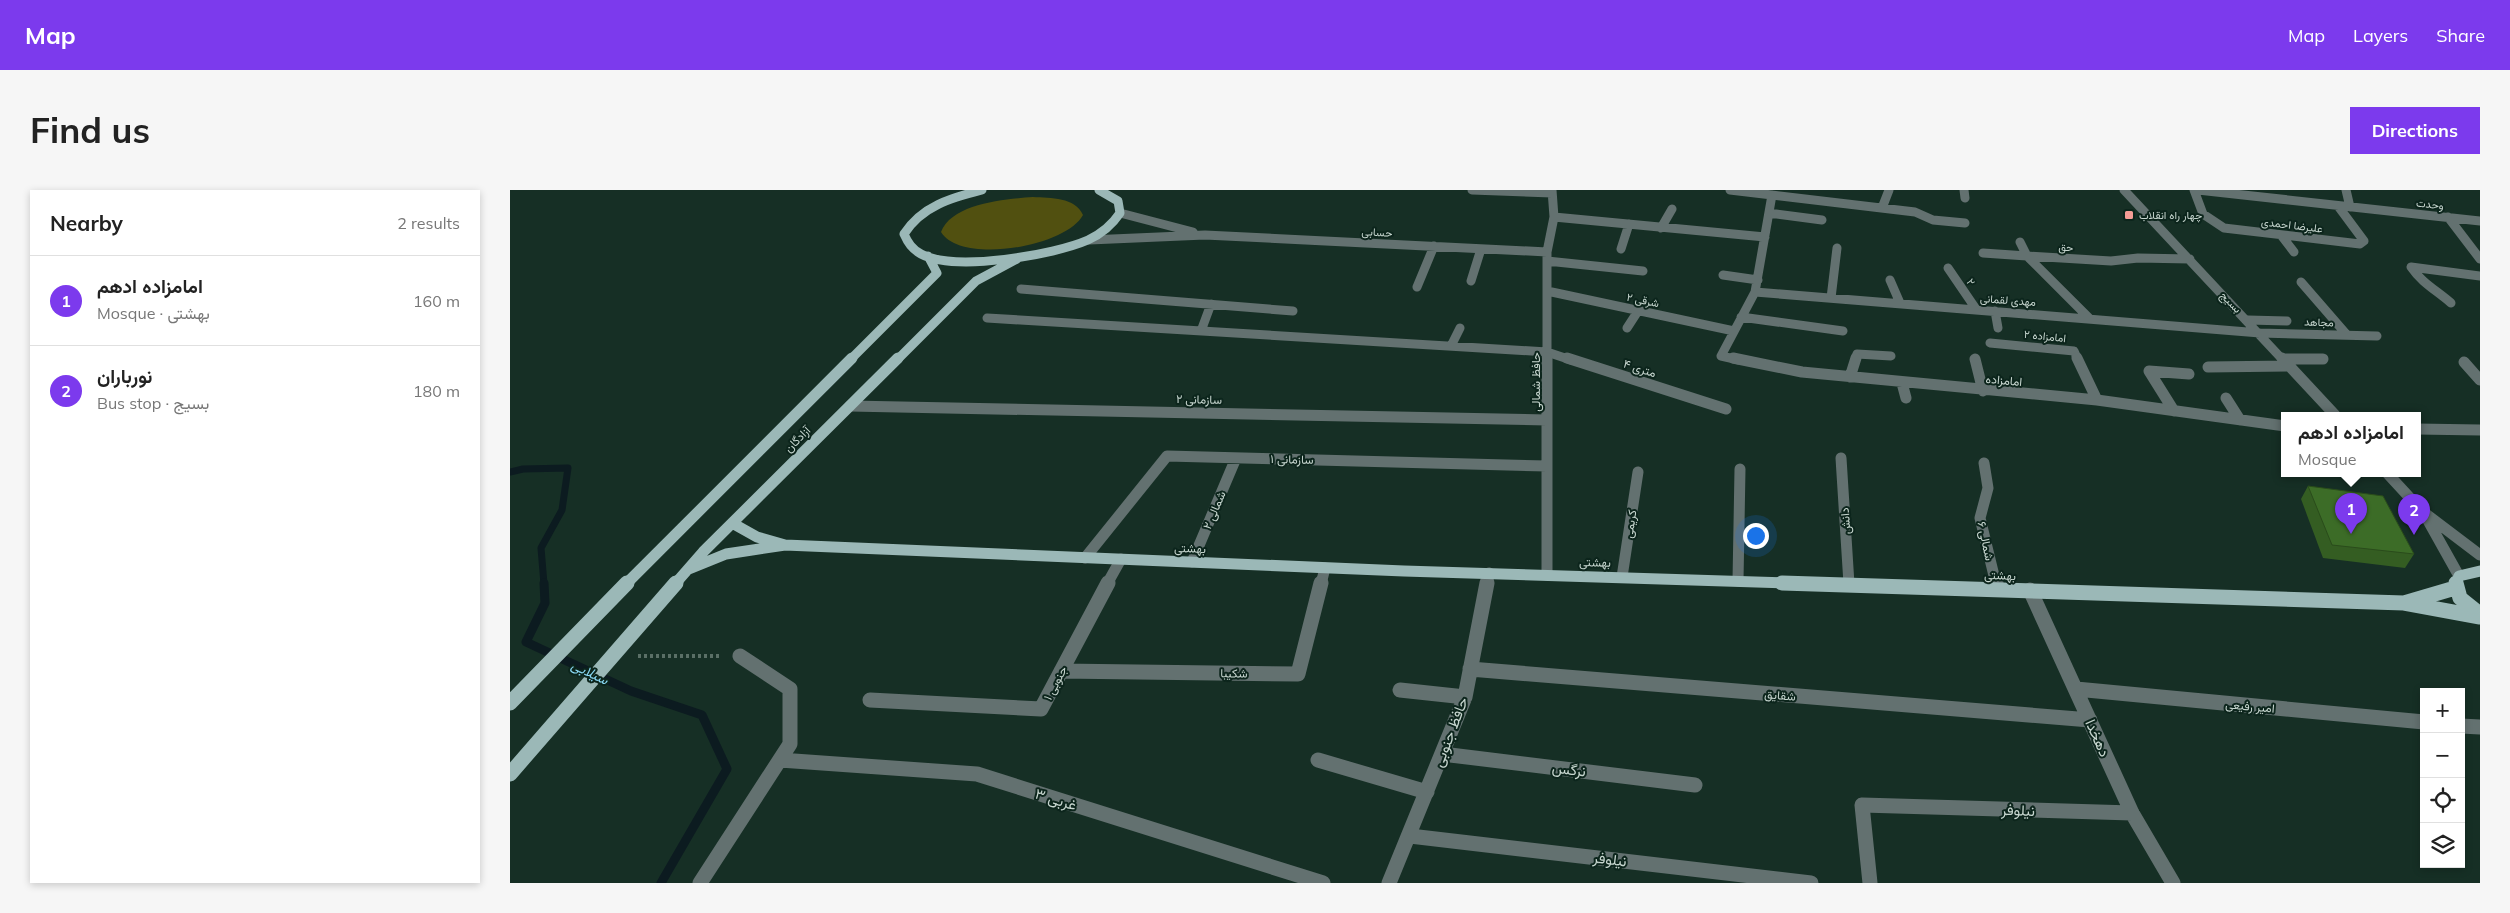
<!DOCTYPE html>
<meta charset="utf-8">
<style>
body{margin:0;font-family:Mulish,Vazirmatn,sans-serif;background:#f6f6f6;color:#222}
.controls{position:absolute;right:15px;bottom:15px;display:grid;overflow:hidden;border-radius:0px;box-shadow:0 2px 8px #0003}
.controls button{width:45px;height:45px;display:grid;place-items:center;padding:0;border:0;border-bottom:1px solid #e0e0e0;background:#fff;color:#222;font:25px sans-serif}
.you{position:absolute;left:1245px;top:345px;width:18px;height:18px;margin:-12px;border:4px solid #fff;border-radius:50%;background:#1a73e8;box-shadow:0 0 0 8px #1a73e833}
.badge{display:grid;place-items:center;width:32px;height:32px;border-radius:50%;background:#7c3aed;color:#fff;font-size:16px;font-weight:700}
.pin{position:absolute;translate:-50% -41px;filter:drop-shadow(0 1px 2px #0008)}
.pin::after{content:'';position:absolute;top:26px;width:18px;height:15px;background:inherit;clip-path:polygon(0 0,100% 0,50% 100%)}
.popup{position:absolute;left:1771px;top:222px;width:140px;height:65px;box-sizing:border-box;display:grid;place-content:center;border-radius:0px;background:#fff;filter:drop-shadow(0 1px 4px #0005);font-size:16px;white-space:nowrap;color:#767676}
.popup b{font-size:19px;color:#222}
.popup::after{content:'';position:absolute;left:50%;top:100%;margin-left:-10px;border:10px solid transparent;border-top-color:#fff}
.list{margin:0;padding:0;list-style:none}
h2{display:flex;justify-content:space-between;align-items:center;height:65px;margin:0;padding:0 20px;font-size:21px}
h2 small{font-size:16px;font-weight:400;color:#767676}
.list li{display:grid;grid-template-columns:32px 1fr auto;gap:15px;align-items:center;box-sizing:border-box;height:90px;padding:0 20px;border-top:1px solid #e0e0e0}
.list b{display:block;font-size:19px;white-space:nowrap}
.list p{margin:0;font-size:16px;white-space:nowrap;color:#767676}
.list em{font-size:16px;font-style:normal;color:#767676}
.icon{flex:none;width:28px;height:28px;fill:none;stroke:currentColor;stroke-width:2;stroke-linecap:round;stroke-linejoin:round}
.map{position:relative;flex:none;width:1970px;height:693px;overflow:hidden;border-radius:0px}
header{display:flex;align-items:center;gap:30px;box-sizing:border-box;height:70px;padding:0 25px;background:#7c3aed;color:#fff}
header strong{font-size:24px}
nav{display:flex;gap:28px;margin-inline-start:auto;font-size:18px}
.intro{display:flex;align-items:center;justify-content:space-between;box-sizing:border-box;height:120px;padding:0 30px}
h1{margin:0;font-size:35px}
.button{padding:12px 22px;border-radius:0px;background:#7c3aed;color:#fff;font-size:18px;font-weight:700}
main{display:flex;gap:30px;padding:0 30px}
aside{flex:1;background:#fff;border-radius:0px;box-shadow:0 2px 8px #0003}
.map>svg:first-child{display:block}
.green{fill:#515010}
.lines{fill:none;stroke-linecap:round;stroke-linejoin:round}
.stream-far1{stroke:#0c1b20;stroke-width:7}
.stream{stroke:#0c1b20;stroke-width:9}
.path{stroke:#5a6f66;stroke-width:4;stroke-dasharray:3 3;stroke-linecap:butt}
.minor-far2{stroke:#637170;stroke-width:9}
.minor-far1{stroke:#637170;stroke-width:11}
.minor{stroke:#637170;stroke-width:15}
.major-far2{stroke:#9bb8b7;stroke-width:9}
.major-far1{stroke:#9bb8b7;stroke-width:11}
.major{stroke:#9bb8b7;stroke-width:15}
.wall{fill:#345d22}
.building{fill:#3c6c27;stroke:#2a4c1b}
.poi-dot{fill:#f59c95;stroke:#0c251c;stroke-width:2}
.labels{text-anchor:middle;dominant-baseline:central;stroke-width:4;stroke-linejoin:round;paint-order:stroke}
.far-street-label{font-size:11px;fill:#c7d6cf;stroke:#0c251c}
.far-poi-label{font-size:11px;fill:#c7d6cf;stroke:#0c251c;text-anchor:start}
.street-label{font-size:12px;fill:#c7d6cf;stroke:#0c251c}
.water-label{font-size:14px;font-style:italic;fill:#89d8f3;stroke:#0c251c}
.near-street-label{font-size:15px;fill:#c7d6cf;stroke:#0c251c}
</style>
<header>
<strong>Map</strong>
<nav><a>Map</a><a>Layers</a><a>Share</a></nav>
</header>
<div class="intro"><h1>Find us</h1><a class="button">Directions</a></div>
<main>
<aside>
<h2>Nearby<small>2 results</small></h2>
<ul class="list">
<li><span class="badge">1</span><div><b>امامزاده ادهم</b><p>Mosque · بهشتی</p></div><em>160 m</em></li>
<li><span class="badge">2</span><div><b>نورباران</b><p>Bus stop · بسیج</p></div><em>180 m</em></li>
</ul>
</aside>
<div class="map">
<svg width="1970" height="693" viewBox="0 0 1970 693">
<rect width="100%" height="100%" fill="#162f25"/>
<path class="green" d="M523 7C541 8 565 7 573 25 556 57 451 75 431 42 442 13 496 9 523 7Z"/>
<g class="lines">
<path class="stream-far1" d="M0 282 13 279 58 278 52 320 31 358 34 394"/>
<path class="stream" d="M34 393 35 413 16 452 121 501 192 525 217 579 151 693"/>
<path class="path" d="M128 466H211"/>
<path class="minor-far2" d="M962 0 1042 3
M1220 0 1405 22 1423 30 1455 33
M1454 0 1455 8
M1614 0 1773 170
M1684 0 1693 24 1714 38 1850 54 1854 51 1828 16
M1688 0 1970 31
M1836 0 1840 17
M1372 18 1379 0
M610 23 683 42
M1259 23 1312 30
M1044 27 1255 47
M1938 27 1970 69
M1151 38 1162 19
M1771 45 1784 62
M579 50 695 45 1037 62
M1510 52 1517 66
M1111 59 1119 34
M1473 63 1517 66
M1037 71 1133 81
M1438 78 1466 119
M1213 85 1248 90
M1380 90 1390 113
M961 91 971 59
M1791 92 1837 145
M907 97 924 56
M511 99 783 121
M1037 101 1224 141
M1245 102 1750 143 1867 146
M1321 108 1327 58
M1941 113C1926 100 1912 93 1901 77L1970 86
M1485 121 1488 138
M1231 127 1333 141
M477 128 1037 162 1061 170
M1579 128 1517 66 1601 71 1628 68 1680 69
M1738 130 1777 131
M1117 138 1128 121
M691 141 701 114
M1480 153 1564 161 1568 170
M941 156 950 138
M1774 169H1813
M1037 170V62L1044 27 1042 0
M1229 170 1211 166 1245 102 1262 5
M1345 170 1347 164 1381 166"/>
<path class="minor-far1" d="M1037 168V385
M1057 168 1216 219
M1223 168 1292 182 1587 210 1775 236
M1567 168 1587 210
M1772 168 1825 225
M1465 169 1473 201
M1774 169H1813
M1954 172 1970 190
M1698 177 1780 176
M1340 187 1346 168
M1392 193 1396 208
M1716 208 1730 230
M340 216 1037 230
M1664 221 1639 181 1679 184
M1907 239 1970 240
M1331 268 1339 394
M1474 273 1478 298 1470 328 1486 394
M1877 283 1912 321 1970 365
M1916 327 1949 386
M575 368 657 266 1037 276
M682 372 726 268
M1112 387 1128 282
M1228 391 1230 279
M597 394 611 369
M811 394 815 378
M977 394 979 383"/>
<path class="minor" d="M1486 393 1487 399
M1520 400 1622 623 1663 693
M960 479 1580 530
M551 481 788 484 811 393
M1566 499 1914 532
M890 500 955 507
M360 510 531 519 598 393
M1951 536 1970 537
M932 564 1185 595
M270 570 467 584 813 693
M808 570 917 602
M900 646 1301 693
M190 693 280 554V499L230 466
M879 693 955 507 977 393
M1360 693 1352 615 1622 623"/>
<path class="major-far2" d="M472 0C441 8 412 16 394 44 398 53 402 59 411 64 445 82 544 65 578 50 591 44 602 35 610 23L608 11 589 0
M340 170 427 83 418 66
M387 170 466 91 507 69"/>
<path class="major-far1" d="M275 355 894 381 1311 394
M179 379 216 364 275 355 247 347 222 333
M116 394 342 168
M165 394 193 362 388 168
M1946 394 1949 386 1970 381"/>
<path class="major" d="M1272 393 1894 413
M1946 393 1950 408 1970 424
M1945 398 1894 413 1970 427
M0 513 117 393
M0 584 166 393"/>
</g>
<path class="wall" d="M1798 296 1904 364 1895 378 1813 368 1791 309Z"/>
<path class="building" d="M1798 296 1873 306 1904 364 1822 355Z"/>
<rect class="poi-dot" x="1614" y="20" width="10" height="10" rx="2.5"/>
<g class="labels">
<g class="far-street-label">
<text transform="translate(1920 14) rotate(6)">وحدت</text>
<text transform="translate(1782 35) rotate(7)">علیرضا احمدی</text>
<text transform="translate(867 42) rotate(3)">حسابی</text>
<text transform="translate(1556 57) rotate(4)">حق</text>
<text transform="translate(1461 92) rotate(56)">۲</text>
<text transform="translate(1133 110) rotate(12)">۲ شرقی</text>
<text transform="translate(1498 110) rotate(4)">مهدی لقمانی</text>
<text transform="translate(1721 112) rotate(46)">بسیج</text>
<text transform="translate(1809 132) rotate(2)">مجاهد</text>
<text transform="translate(1535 146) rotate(6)">امامزاده ۲</text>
</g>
<g class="far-poi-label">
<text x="1629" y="25">چهار راه انقلاب</text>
</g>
<g class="street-label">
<text transform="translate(1130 178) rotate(18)">۴ متری</text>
<text transform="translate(1494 190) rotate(5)">امامزاده</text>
<text transform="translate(1025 192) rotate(-90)">حافظ شمالی</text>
<text transform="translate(689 209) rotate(1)">سازمانی ۲</text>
<text transform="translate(287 249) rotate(-45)">آزادگان</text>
<text transform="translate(782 269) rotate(1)">سازمانی ۱</text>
<text transform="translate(704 320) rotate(-67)">شمالی ۲</text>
<text transform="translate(1335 331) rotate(-94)">دانش</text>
<text transform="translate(1120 334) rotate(-81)">کریمی</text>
<text transform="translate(1476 351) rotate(78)">شمالی ۶</text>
<text transform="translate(680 358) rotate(2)">بهشتی</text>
<text transform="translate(1085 372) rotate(1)">بهشتی</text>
<text transform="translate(1490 385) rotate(2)">بهشتی</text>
<text transform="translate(724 483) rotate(1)">شکیبا</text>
<text transform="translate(545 493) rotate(-62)">۱ جنوبی</text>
<text transform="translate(1270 505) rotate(5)">شقایق</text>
<text transform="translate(1740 516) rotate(5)">امیر رفیعی</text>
</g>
<g class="water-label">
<text transform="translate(80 482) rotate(26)">سیلابی</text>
</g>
<g class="near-street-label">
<text transform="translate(940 542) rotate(-69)">حافظ جنوبی</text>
<text transform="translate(1588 548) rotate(66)">دهخدا</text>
<text transform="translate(1059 579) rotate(7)">نرگس</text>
<text transform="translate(546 609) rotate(17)">۳ غربی</text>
<text transform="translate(1508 620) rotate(2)">نیلوفر</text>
<text transform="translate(1100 669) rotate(7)">نیلوفر</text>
</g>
</g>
</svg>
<div class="controls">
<button>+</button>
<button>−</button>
<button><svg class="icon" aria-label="locate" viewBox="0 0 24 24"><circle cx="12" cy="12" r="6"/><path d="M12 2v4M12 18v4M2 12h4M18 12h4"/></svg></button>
<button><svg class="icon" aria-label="layers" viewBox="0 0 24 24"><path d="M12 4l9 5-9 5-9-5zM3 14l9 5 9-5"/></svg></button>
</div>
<div class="you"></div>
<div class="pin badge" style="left:1841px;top:344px">1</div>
<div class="popup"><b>امامزاده ادهم</b>Mosque</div>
<div class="pin badge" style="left:1904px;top:345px">2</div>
</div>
</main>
